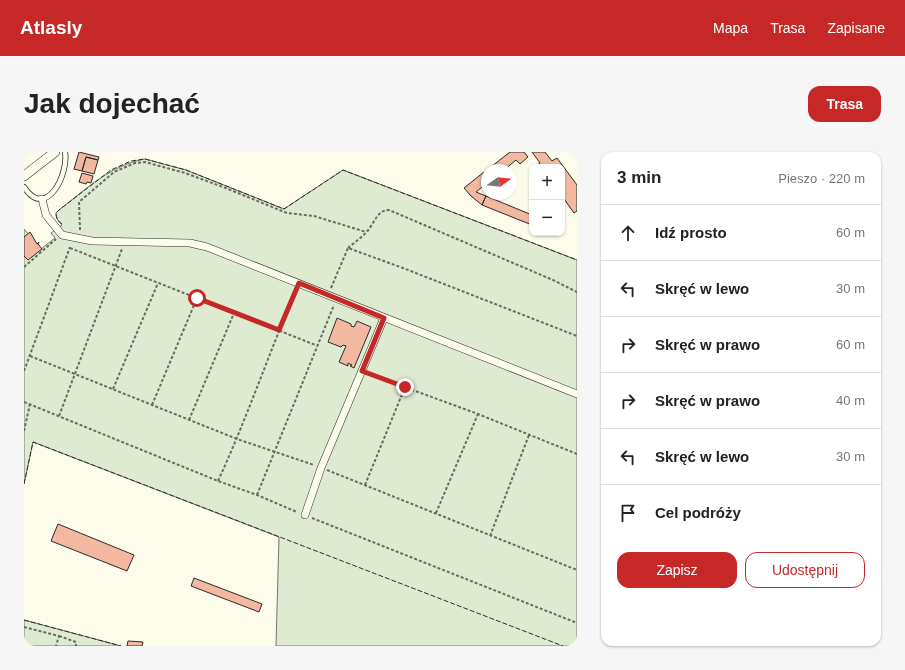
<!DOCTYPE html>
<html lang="pl">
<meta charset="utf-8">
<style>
body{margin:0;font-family:Arial,sans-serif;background:#f6f6f6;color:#222}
.controls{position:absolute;right:12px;top:12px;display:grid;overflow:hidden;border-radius:8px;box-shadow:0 1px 3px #0004}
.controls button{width:36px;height:36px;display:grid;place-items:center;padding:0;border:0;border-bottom:1px solid #e0e0e0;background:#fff;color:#222;font:20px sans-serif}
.compass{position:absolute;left:457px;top:12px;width:36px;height:36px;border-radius:50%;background:#fff;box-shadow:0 1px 3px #0004;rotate:75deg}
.stop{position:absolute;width:12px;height:12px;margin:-9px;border:3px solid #c62828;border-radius:50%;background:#fff}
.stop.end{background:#c62828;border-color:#fff;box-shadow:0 1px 4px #0008}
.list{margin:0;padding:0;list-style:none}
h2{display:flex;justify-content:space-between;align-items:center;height:52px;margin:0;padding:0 16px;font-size:17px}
h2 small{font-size:13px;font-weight:400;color:#767676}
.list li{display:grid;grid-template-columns:26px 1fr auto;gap:12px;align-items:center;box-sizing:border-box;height:56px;padding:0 16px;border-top:1px solid #e0e0e0}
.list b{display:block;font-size:15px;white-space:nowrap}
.list em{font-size:13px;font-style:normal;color:#767676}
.actions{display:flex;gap:8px;padding:12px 16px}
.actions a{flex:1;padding:9px 0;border:1px solid #c62828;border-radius:12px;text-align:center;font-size:14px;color:#c62828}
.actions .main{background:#c62828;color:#fff}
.icon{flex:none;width:22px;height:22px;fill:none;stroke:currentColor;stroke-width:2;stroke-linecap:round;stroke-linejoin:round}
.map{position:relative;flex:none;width:553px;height:494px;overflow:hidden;border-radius:12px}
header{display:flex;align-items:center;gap:24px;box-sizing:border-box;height:56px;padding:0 20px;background:#c62828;color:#fff}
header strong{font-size:19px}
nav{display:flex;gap:22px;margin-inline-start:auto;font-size:14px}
.intro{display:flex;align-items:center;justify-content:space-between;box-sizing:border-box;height:96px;padding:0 24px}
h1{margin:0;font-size:28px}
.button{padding:10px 18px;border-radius:12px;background:#c62828;color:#fff;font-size:14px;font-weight:700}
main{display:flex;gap:24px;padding:0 24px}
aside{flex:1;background:#fff;border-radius:12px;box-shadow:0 1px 3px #0004}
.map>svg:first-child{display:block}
.green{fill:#deebd1;stroke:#74746e}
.building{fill:#f2b8a0;stroke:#2b2b2b}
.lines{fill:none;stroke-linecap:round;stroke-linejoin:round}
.service-casing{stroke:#2b2b2b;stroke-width:6}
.pedestrian-casing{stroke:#2b2b2b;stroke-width:8}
.minor-casing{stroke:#2b2b2b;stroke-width:10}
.path{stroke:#6a6964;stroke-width:2;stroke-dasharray:3 2;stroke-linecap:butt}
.service{stroke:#fdfbea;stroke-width:4.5}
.pedestrian{stroke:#fdfbea;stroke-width:7}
.minor{stroke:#fdfbea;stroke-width:9}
.fence{stroke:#2b2b2b;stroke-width:1;stroke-dasharray:5 2;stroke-linecap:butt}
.route{stroke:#c62828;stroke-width:5}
</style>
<header>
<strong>Atlasly</strong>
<nav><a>Mapa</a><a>Trasa</a><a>Zapisane</a></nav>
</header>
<div class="intro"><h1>Jak dojechać</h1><a class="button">Trasa</a></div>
<main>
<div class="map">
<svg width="553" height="494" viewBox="0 0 553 494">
<rect width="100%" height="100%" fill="#fdfbea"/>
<path class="green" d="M121 7 162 18 260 57 319 18 553 108V494H252L255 385 9 290 0 332V77L17 97 31 86 27 81 38 73C34 69 32 66 32 61L35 58C62 37 87 13 121 7Z
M0 468 97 494H0Z"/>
<path class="building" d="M55 0 75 5 74 8 62 5 58 19 50 17Z
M486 0H500L504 5 496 12 492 8 480 18H463Z
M508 0H521L528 9 533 6 553 33V59L550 61 538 44V15H514L513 13 516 11Z
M62 5 74 8 70 22 58 19Z
M460 20 463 23V31L452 40 462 44 458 53 447 44 440 36Z
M58 21 69 24 67 31 63 30 62 32 55 30Z
M462 44 508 63V73L458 53Z
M6 80 13 92 15 90 14 92 18 97 4 108 0 104V85Z
M313 166 327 172V174L330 175 333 169 347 175 330 216 326 214 328 213 324 211V214L315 210 322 194 319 193 317 195 304 190Z
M34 372 110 403 103 419 27 389Z
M170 426 238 452 235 460 167 434Z
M104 489 119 490 118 494H103Z"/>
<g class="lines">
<defs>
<path id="service" d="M0 35C22 69 45 22 41 0"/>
<path id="pedestrian" d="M18 47 22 63 38 83 68 89 166 91 183 95 553 242
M281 363 297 316 360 166"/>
<path id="minor" d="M0 24 31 0"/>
</defs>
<use href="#service" class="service-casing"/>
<use href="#pedestrian" class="pedestrian-casing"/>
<use href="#minor" class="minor-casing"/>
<path class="path" d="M56 78 55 50 90 20 111 11 121 10 161 21 199 35 263 61 290 64 342 80
M46 96 294 194
M324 96C331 90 340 84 345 77 351 69 354 58 365 58L529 128 553 140
M0 115 32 87
M307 136 324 96 379 116 553 184
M6 204 213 287 290 313
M0 219 46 95
M345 222 454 262 553 302
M89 237 134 131
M0 250 194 329 233 343 273 360
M128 253 173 146
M35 264 98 97
M165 268 210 161
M0 279 6 252
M303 318 553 418
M194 329C223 266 245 201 272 138
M341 333 381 235
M233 343 310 153
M412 361 454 262
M288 366 553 471
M466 384 505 283
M0 475 35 484 32 494
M35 484 52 490V494"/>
<use href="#service" class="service"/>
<use href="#pedestrian" class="pedestrian"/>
<use href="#minor" class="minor"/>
<path class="fence" d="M38 72C34 69 32 66 32 61L35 58 87 18 107 9 121 7 162 18 260 57 319 18 553 108
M0 332 9 290 539 494
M0 468 97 494"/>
</g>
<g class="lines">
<path class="route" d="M173 146 255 178 275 131 360 166 338 219 381 235"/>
</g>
</svg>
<div class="controls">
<button>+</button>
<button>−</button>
</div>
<svg class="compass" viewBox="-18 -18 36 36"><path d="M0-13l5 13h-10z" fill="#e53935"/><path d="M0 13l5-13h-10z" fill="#767676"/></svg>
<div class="stop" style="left:173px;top:146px"></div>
<div class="stop end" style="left:381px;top:235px"></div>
</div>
<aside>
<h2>3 min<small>Pieszo · 220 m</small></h2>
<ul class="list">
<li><svg class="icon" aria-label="ahead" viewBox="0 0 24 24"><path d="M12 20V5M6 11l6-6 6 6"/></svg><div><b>Idź prosto</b></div><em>60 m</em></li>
<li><svg class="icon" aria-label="left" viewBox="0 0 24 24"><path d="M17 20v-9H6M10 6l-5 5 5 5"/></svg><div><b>Skręć w lewo</b></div><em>30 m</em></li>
<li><svg class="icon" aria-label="right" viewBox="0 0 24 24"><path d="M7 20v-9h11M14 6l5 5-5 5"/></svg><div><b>Skręć w prawo</b></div><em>60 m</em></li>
<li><svg class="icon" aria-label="right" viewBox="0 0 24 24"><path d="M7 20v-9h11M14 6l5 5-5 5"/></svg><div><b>Skręć w prawo</b></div><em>40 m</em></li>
<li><svg class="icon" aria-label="left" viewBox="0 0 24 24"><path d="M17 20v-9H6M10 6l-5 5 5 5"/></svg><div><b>Skręć w lewo</b></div><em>30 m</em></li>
<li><svg class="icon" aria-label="arrive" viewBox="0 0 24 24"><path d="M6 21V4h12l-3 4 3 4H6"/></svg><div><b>Cel podróży</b></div></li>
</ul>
<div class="actions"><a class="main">Zapisz</a><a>Udostępnij</a></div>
</aside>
</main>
